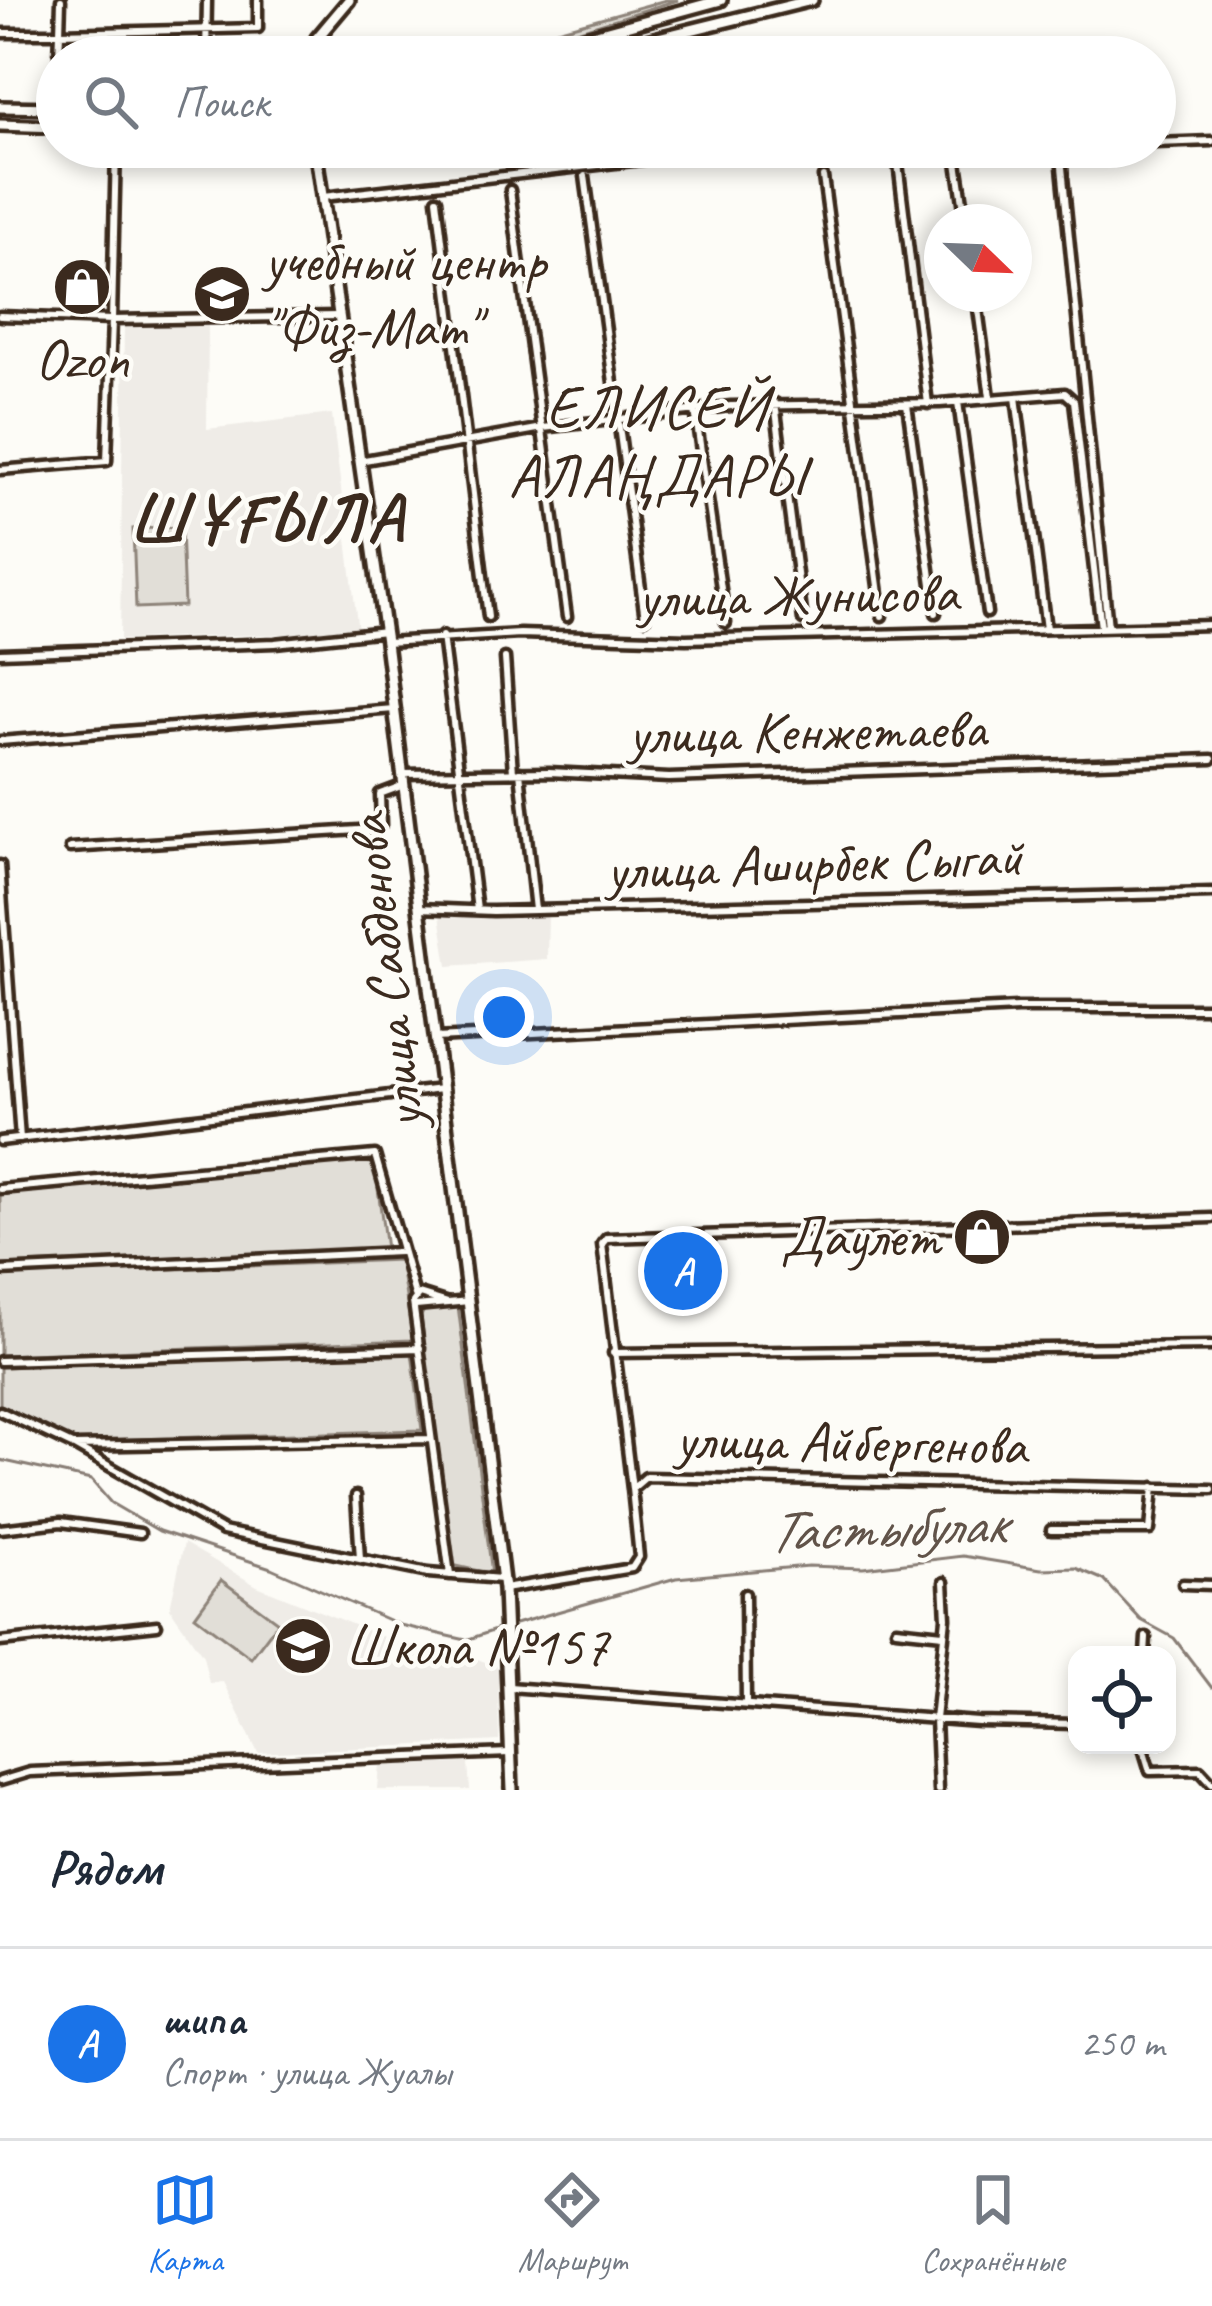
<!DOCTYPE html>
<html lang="ru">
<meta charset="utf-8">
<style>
body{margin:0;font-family:Caveat,sans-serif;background:#f2f2f3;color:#1f2937}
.controls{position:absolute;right:36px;bottom:36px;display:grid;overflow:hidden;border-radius:24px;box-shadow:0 6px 18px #0003}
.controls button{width:108px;height:108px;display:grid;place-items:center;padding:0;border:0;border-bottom:3px solid #e0e1e3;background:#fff;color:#1f2937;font:60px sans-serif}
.compass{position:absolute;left:924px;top:204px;width:108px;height:108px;border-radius:50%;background:#fff;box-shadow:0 6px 18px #0003;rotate:113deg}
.you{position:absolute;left:504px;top:1017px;width:42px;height:42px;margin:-30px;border:9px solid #fff;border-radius:50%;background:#1a73e8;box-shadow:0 0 0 18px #1a73e833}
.badge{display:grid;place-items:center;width:78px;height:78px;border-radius:50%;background:#1a73e8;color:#fff;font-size:39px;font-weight:700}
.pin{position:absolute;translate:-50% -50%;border:6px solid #fff;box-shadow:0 3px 12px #0006}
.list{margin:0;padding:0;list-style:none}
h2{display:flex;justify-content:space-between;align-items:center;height:156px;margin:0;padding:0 48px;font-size:51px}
h2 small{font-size:39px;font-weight:400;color:#747a83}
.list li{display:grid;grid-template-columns:78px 1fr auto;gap:36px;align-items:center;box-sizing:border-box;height:192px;padding:0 48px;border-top:3px solid #e0e1e3}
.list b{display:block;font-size:45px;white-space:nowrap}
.list p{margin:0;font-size:39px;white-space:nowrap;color:#747a83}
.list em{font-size:39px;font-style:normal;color:#747a83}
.icon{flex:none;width:66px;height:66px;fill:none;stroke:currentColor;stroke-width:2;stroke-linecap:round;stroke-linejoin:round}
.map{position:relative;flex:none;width:1212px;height:1790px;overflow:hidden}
.search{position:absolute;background:#fff;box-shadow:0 6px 18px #0003;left:36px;right:36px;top:36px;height:132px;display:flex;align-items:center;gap:30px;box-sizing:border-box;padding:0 42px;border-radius:66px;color:#747a83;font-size:45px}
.sheet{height:348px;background:#fff}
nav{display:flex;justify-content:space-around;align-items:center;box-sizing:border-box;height:168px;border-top:3px solid #e0e1e3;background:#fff;font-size:33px;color:#747a83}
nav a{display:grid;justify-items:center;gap:6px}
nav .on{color:#1a73e8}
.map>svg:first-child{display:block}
.built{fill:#efece7}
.green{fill:#e1ded7;stroke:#8e847a;stroke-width:3}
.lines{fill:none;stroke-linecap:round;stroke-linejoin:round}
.stream{stroke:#887d74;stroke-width:3}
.street-casing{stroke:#3b2a1e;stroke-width:15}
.secondary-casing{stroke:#3b2a1e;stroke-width:18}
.street{stroke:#fdfcf7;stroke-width:6}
.secondary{stroke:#fdfcf7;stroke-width:9}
.labels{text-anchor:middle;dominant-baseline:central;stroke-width:9;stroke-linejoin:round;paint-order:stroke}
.poi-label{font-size:57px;fill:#3b2a1e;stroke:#fdfcf7;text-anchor:start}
.street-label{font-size:57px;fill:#3b2a1e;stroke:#fdfcf7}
.neighbourhood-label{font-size:60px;letter-spacing:3px;fill:#3b2a1e;stroke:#fdfcf7}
.water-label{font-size:60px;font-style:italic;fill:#615349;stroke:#fdfcf7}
.district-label{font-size:69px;font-weight:bold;letter-spacing:3px;fill:#3b2a1e;stroke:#fdfcf7}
</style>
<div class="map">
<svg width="1212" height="1790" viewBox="0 0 1212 1790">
<rect width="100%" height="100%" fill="#fdfcf7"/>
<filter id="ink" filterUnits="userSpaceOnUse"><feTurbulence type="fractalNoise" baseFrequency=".00833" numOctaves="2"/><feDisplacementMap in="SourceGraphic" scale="24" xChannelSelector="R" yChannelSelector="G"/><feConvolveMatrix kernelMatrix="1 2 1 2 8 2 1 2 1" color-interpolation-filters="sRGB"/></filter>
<g filter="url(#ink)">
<path class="built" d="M124 323 208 324 207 429 332 414 358 631 120 640Z
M440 915H548L547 959 448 966Z
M184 1543 257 1586 391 1640 443 1656 457 1651 498 1667 499 1741 258 1753 223 1682 209 1683 203 1656 170 1608Z
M468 1763 470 1790H378L380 1765Z"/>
<path class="green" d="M666 0H678L491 57H459Z
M181 527 184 606 136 608 133 529Z
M362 1159 375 1166 386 1249 0 1265V1194Z
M400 1260 413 1340 0 1355V1276Z
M458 1306 492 1574 452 1565 421 1316 424 1310Z
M412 1353 422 1430 75 1441 0 1405V1367Z
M221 1580 278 1622 251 1658 195 1616Z"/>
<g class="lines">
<path class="stream" d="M0 1460 91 1480 111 1503 159 1531 271 1568 400 1625 466 1640 501 1628
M515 1624 676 1578 808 1566 863 1568 963 1556 1041 1569 1076 1568 1104 1580 1141 1620 1174 1638 1212 1688"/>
<defs>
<path id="street" d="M61 0 60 33 258 28V0
M0 33H60L59 57
M206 57 207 0
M1155 143 1212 141
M116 147 112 320 337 316
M896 147 928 404
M1060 147 1108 627
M955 149 966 222
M585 176 645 618
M823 177 882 616
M510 190 567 617
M323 197 754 147
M437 199 488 617
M976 294 990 397
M0 316 112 320 107 461 0 470
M1016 397 1046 629
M958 402 987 613
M775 403 803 620
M907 404 936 613
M695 410 726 623
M359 461 543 428 731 406 940 403 1065 393 1074 401 1101 628
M442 636 477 910
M386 642 520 634 686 639 1212 625
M0 653 275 643 385 631
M505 658 513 772
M0 741 394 709
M520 772 535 910
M403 774 549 772 669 778 1212 759
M70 848 375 829 381 825 380 794 404 785
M0 865 20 1139
M419 908 493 911 1212 893
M436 1038 1017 1008H1212
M0 1141 441 1089
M0 1189 375 1155 415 1295
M0 1271 399 1252
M448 1303 419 1294 413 1302 450 1575
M416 1306 469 1301
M613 1353 1212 1346
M0 1361 420 1348
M0 1411 74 1446 223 1531 428 1573 501 1579
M75 1446 431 1439
M632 1489 602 1244 607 1238 1212 1218
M356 1496 360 1559
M0 1529 61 1522 140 1533
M1051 1530H1150L1154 1487
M1183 1584 1212 1585
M504 1589 632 1568 639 1557 632 1489 646 1477 1212 1489
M745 1594 746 1702
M896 1629 943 1634
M0 1642 157 1625
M1145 1655 1146 1637
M509 1687 978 1722 1077 1724
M1142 1745 1150 1771 1200 1770 1212 1783
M0 1781 30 1772 509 1753
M938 1790 935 1719 946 1618 944 1582"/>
<path id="secondary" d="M309 57 317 38 349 0
M512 57 721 0
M581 57 812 0
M0 107 57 108
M0 125 57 127
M315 147 386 642 504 1589 512 1790"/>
</defs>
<use href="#street" class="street-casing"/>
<use href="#secondary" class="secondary-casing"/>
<use href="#street" class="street"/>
<use href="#secondary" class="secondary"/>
</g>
</g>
<defs>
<symbol id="shop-disc" viewBox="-11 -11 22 22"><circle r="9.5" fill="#3b2a1e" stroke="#fdfcf7"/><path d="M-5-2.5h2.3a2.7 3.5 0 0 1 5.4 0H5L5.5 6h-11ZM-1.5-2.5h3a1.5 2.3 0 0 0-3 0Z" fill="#fff"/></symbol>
<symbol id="school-disc" viewBox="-11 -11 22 22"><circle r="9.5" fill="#3b2a1e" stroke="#fdfcf7"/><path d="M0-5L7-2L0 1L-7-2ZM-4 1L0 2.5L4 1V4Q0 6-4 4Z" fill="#fff"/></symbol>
</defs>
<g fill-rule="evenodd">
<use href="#shop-disc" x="49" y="254" width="66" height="66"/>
<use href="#school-disc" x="189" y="261" width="66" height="66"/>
<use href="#shop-disc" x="949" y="1204" width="66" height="66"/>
<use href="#school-disc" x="270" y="1613" width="66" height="66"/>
</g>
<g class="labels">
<g class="poi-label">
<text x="264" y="261">учебный центр<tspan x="264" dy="66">"Физ-Мат"</tspan></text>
<text x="82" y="359" text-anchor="middle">Ozon</text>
<text x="940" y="1237" text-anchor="end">Даулет</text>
<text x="345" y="1646">Школа №157</text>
</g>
<g class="street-label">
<text transform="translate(798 595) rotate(-1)">улица Жунисова</text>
<text transform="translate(807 731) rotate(-1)">улица Кенжетаева</text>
<text transform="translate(814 863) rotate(-2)">улица Аширбек Сыгай</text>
<text transform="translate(385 972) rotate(-97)">улица Сабденова</text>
<text transform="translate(851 1442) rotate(1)">улица Айбергенова</text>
</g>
<g class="neighbourhood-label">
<text x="658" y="407">ЕЛИСЕЙ<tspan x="658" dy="69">АЛАҢДАРЫ</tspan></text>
</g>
<g class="water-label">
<text transform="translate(886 1527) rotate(-2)">Тастыбулак</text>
</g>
<g class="district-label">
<text x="267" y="518">ШҰҒЫЛА</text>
</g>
</g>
</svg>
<div class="controls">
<button><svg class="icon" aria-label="locate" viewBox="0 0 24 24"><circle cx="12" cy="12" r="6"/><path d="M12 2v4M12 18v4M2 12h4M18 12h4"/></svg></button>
</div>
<svg class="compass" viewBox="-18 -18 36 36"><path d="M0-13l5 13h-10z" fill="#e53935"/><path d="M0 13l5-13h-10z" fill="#747a83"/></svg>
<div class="you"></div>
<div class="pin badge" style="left:683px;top:1271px">A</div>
<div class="search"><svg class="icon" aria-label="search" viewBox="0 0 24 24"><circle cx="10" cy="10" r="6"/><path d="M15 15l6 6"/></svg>Поиск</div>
</div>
<section class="sheet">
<h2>Рядом<small></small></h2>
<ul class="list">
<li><span class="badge">A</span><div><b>шипа</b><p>Спорт · улица Жуалы</p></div><em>250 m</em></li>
</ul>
</section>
<nav>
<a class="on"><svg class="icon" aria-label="map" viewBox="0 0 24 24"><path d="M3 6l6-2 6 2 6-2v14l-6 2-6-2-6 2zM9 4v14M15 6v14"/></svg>Карта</a>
<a><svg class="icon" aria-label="directions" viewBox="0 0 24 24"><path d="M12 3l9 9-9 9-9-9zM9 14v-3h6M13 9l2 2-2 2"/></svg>Маршрут</a>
<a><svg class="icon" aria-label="saved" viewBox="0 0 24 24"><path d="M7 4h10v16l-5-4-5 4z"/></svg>Сохранённые</a>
</nav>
